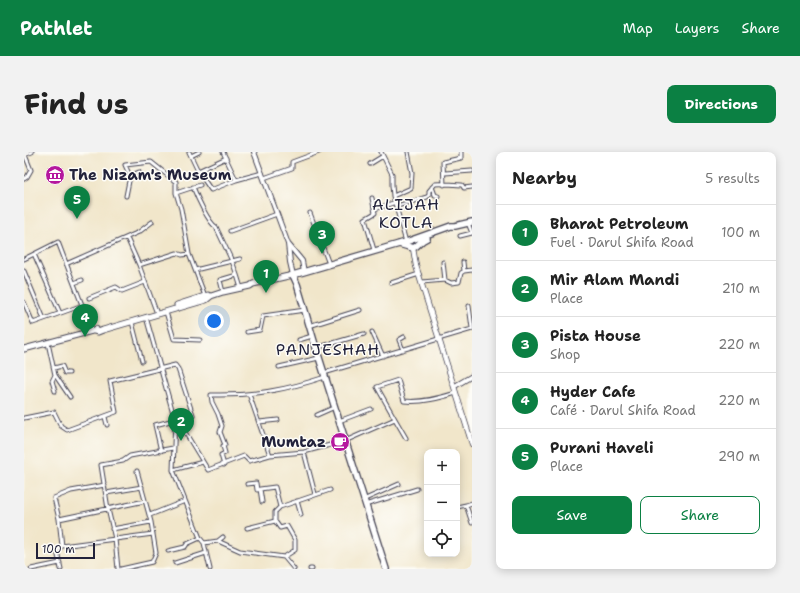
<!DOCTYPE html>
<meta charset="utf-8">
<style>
body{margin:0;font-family:"Shantell Sans",sans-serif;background:#f2f2f2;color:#222}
.controls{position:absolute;right:12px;bottom:12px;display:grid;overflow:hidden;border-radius:8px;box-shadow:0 2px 10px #0003}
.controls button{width:36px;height:36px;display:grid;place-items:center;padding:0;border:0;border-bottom:1px solid #e0e0e0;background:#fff;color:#222;font:20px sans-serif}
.scale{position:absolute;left:12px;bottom:10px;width:59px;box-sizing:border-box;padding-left:4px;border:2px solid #22223b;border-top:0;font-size:11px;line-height:14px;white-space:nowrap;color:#22223b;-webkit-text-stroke:3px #fdfcf7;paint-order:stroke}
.you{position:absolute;left:190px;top:169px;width:14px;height:14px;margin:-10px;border:3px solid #fff;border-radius:50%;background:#1a73e8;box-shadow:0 0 0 6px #1a73e833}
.badge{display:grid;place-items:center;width:26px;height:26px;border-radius:50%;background:#0b8043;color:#fff;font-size:13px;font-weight:700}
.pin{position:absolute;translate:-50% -33px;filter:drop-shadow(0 1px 2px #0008)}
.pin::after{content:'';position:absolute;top:21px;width:14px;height:12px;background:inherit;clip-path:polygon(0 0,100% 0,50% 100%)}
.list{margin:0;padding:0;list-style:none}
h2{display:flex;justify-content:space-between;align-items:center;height:52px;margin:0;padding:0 16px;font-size:17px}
h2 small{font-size:13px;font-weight:400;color:#767676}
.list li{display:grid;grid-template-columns:26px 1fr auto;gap:12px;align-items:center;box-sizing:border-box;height:56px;padding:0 16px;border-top:1px solid #e0e0e0}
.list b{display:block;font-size:15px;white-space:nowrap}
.list p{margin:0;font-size:13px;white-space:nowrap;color:#767676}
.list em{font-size:13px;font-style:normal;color:#767676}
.actions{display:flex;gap:8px;padding:12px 16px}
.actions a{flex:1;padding:9px 0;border:1px solid #0b8043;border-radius:8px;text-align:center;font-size:14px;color:#0b8043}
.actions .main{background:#0b8043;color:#fff}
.icon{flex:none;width:22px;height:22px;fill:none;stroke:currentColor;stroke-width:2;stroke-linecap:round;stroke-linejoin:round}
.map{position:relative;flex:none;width:448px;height:417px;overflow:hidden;border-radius:8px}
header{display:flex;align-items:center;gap:24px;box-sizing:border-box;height:56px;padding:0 20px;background:#0b8043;color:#fff}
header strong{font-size:19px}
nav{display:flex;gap:22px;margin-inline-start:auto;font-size:14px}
.intro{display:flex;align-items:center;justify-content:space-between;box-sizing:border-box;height:96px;padding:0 24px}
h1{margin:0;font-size:28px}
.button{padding:10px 18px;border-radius:8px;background:#0b8043;color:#fff;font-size:14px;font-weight:700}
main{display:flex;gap:24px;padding:0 24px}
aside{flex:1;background:#fff;border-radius:8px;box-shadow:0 2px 10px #0003}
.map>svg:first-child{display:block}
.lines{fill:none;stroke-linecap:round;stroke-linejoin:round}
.minor-casing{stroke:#413f50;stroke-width:5}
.tertiary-casing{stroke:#413f50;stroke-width:6}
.secondary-casing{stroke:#413f50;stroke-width:6}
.primary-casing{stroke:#413f50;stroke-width:7}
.trunk-casing{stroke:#413f50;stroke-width:8}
.minor{stroke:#fff;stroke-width:3}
.tertiary{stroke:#fff;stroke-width:4}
.secondary{stroke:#fff;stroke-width:4.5}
.primary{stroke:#fff;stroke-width:5}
.trunk{stroke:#fff;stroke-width:5.5}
.labels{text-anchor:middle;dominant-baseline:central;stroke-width:3;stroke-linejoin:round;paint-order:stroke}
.poi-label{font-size:15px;font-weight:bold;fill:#22223b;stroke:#fdfcf7;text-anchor:start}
.neighbourhood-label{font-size:16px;letter-spacing:1px;fill:#22223b;stroke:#fdfcf7}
</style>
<header>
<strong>Pathlet</strong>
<nav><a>Map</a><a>Layers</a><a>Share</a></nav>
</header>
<div class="intro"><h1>Find us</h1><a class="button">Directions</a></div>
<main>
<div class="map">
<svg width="448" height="417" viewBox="0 0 448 417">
<rect width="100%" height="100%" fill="#fdfcf7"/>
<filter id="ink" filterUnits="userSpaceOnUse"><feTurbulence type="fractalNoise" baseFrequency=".025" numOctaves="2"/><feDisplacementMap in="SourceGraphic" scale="8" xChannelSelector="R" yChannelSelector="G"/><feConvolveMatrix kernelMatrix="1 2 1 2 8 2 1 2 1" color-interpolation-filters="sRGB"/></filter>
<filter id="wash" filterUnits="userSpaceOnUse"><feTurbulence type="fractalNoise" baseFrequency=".012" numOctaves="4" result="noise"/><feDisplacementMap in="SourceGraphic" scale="16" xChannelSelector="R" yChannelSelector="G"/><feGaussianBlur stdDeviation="0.9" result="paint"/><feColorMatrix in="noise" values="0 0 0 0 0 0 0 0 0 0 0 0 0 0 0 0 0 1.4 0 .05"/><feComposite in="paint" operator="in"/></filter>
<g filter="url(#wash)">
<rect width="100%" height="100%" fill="#f1e6ca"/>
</g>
<g filter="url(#ink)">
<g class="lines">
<defs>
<path id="minor" d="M165 0 174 19 187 38 212 28 238 21
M199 0 212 28
M357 0 368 22V33L369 44 382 90
M0 3 8 0
M167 4 175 0
M346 12 359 4
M174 19 202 6
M421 21 448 19
M106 24 115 20
M240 26 268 16V10L295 0
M0 27 3 25 7 18 1 3
M420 33 419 10 437 6V0
M169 35C173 45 184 70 192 75L208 109 213 123 196 128 199 140
M408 35 411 43 414 44
M152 41 176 33
M102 44 106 24 101 13 127 10 152 30V41L157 57 165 102 181 144
M369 44 387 36 388 21 384 0
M348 46 351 61 341 67 350 98
M373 54 403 45 405 43V39L411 32C419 31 429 33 438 33L440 36 448 35
M351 57 372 50
M286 61 305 112
M444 71 448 81
M206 79 253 62
M436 84 448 81
M103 86 115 113 132 159
M10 102 36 161
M0 107 34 90 68 179
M42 112 115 80 128 70
M115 113 153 101 158 103 165 102
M171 118 216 107
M0 119 20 167
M440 119 448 118
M213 123 217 136
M421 128 427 131 435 130 437 121 440 119 439 110
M398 130 421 128 419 110
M50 131 58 128
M367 131 395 122
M65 146 92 135 98 139 121 130
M0 150 9 171 59 153
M445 154 448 176
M142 160 150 187 176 188
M122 165 151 268 149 318 176 386 180 391 186 417
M108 170 118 209
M285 174 336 158
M223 180 236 178 239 164 281 158
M348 180 359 204
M275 188 288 184
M24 191 31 223 46 245
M292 196 340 182
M379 198 375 188 380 185
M255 215 295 206
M30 216 38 214 41 221H45
M300 221 448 177
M31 239 28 229 31 223
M225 242 246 303
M293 263 311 255
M81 265 83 273
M0 266 30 260 37 274 43 278 92 260 86 229 151 213 154 217 169 263 131 273 137 299
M153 267 184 318 220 304 225 309 246 303 280 300 321 289 371 267 353 235 374 228 380 249C398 251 416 246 432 241
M371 267 382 286
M315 269 347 257
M235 270 254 268
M280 300 291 342
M200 313 197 303 201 301 199 294 201 293 196 280 198 274 194 262 188 250 187 243C229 244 262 238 301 225
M149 318 179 310
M223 332 232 331 233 338 236 337 238 350
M236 337 251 335 256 355 306 338
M82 341 118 335
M339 348 375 332
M273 349 277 363
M448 351 442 353 448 371
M341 353 393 337
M433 355 442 353
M126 363 161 349
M35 367 121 349
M251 369V360L256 355
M223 376 251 369 256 376 263 374 271 388V398L260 405
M88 377 127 370
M194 389 199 385
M180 391 194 389 216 399 260 405 270 417
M38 394 129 382
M144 399 161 395 163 392 176 386
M151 411 182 401
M7 417 36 411
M37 417 33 399 38 394 35 367 30 346 47 339 81 333
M94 417 91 387 84 357 77 313 99 309 106 304 149 296
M97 417 128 410 132 401 127 370 113 319
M286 417H288"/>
<path id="tertiary" d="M230 0 264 92 278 109 280 120
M264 92 266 110 269 123
M431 234 448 224"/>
<path id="secondary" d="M389 96 392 114 448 292"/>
<path id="primary" d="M153 153 184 143 187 144
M70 179 74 180 79 178 182 148 187 144 199 140 226 134 229 132 269 123
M0 197 68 179 72 177"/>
<path id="trunk" d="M375 92 389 96C395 94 395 89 403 86
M362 417 292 196 273 132 269 123 382 90 427 74H431L448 70"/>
</defs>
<use href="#minor" class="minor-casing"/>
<use href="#tertiary" class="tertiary-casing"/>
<use href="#secondary" class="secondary-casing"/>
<use href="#primary" class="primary-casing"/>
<use href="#trunk" class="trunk-casing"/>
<use href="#minor" class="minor"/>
<use href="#tertiary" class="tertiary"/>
<use href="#secondary" class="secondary"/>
<use href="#primary" class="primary"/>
<use href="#trunk" class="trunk"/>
</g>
</g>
<defs>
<symbol id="museum-disc" viewBox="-11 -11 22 22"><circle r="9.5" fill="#b5179e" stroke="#fdfcf7"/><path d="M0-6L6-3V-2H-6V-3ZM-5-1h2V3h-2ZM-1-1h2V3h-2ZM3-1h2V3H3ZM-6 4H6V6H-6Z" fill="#fff"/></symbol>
<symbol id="cafe-disc" viewBox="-11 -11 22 22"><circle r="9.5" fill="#b5179e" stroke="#fdfcf7"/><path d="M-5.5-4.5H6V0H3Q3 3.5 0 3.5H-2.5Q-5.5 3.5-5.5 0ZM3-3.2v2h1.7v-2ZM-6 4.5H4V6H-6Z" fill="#fff"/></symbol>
</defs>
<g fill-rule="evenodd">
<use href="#museum-disc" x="20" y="12" width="22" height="22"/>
<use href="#cafe-disc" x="305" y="279" width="22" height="22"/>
</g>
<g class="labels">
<g class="poi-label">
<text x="45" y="23">The Nizam's Museum</text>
<text x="302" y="290" text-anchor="end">Mumtaz</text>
</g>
<g class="neighbourhood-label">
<text x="382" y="52">ALIJAH<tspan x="382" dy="18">KOTLA</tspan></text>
<text x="304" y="197">PANJESHAH</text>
</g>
</g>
</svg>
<div class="controls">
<button>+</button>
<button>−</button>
<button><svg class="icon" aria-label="locate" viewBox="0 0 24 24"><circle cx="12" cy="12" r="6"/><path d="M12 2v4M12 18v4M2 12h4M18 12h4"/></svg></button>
</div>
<div class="scale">100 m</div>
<div class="you"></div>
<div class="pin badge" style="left:242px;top:141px">1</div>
<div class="pin badge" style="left:157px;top:289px">2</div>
<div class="pin badge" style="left:298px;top:102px">3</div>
<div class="pin badge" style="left:61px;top:185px">4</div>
<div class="pin badge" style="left:53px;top:67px">5</div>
</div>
<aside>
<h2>Nearby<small>5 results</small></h2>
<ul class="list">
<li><span class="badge">1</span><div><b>Bharat Petroleum</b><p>Fuel · Darul Shifa Road</p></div><em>100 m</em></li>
<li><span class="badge">2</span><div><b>Mir Alam Mandi</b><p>Place</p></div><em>210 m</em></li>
<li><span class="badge">3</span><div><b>Pista House</b><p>Shop</p></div><em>220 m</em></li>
<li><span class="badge">4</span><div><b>Hyder Cafe</b><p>Café · Darul Shifa Road</p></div><em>220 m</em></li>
<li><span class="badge">5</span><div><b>Purani Haveli</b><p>Place</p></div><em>290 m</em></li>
</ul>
<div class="actions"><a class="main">Save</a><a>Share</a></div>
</aside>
</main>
